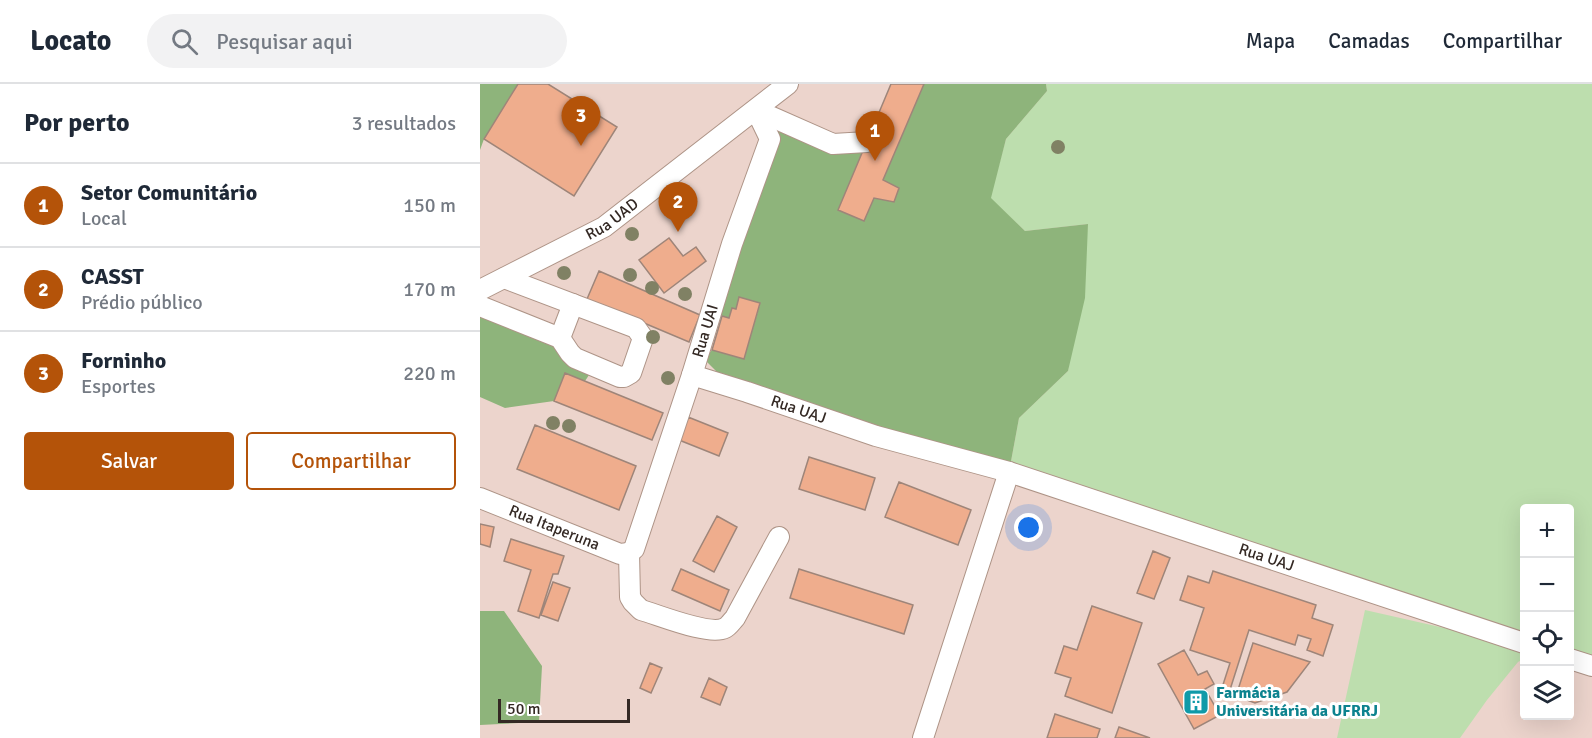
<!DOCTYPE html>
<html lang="pt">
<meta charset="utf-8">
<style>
body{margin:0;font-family:Signika,sans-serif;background:#f2f2f3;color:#1f2937}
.controls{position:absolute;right:18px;bottom:18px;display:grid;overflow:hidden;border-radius:6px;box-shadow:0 6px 24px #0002}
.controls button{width:54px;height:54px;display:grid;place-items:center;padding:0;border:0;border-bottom:2px solid #e0e1e3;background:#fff;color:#1f2937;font:30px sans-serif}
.scale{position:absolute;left:18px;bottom:15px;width:132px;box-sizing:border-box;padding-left:6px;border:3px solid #342924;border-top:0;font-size:16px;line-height:21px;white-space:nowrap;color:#342924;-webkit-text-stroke:4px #fff;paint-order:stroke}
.you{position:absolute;left:549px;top:444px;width:21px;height:21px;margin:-15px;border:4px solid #fff;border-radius:50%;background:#1a73e8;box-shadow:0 0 0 9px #1a73e833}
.badge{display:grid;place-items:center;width:39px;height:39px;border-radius:50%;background:#b45309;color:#fff;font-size:20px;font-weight:700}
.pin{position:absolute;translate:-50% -50px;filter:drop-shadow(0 2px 3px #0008)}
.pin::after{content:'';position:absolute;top:32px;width:21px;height:18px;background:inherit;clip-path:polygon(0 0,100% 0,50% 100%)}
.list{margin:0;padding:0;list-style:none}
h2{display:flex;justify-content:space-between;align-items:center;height:78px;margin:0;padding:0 24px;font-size:26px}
h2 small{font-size:20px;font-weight:400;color:#747a83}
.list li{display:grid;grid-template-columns:39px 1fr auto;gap:18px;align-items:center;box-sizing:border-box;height:84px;padding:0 24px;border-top:2px solid #e0e1e3}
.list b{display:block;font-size:22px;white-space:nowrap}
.list p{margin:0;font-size:20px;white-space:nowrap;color:#747a83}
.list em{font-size:20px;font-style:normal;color:#747a83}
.actions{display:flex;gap:12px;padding:18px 24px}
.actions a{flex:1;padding:14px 0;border:2px solid #b45309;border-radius:6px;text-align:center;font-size:21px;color:#b45309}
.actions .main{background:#b45309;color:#fff}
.icon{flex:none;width:33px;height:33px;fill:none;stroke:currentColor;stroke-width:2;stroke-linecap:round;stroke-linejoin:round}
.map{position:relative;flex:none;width:1112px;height:654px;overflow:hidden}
header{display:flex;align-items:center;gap:36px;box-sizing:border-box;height:84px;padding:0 30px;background:#fff;border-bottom:2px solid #e0e1e3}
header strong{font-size:28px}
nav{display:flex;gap:33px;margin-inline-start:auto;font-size:21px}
.search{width:420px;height:54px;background:#f2f2f3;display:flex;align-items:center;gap:15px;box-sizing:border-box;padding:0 21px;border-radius:33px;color:#747a83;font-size:22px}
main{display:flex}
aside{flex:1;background:#fff}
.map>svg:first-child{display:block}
.education{fill:#ecd4cc;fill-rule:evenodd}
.green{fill:#bddeae}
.forest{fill:#8eb47b}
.building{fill:#efad8d;stroke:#9e8579;stroke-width:1.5}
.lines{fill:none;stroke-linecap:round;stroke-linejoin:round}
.minor-casing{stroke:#ae9487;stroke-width:22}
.minor{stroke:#fff;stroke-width:20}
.tree{fill:#808164}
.labels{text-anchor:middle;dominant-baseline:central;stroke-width:6;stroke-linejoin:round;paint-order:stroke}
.street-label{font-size:16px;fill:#342924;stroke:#fff}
.culture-label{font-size:16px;font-weight:bold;fill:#0d838f;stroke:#fff;text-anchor:start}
</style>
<header>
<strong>Locato</strong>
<div class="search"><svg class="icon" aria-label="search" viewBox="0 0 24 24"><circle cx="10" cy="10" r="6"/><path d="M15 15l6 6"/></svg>Pesquisar aqui</div>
<nav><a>Mapa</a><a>Camadas</a><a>Compartilhar</a></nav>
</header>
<main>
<aside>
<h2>Por perto<small>3 resultados</small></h2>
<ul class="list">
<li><span class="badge">1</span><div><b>Setor Comunitário</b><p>Local</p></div><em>150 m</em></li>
<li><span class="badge">2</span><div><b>CASST</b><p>Prédio público</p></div><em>170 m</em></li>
<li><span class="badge">3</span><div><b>Forninho</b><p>Esportes</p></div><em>220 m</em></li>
</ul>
<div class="actions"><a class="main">Salvar</a><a>Compartilhar</a></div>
</aside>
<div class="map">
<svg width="1112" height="654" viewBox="0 0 1112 654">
<rect width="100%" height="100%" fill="#fee1d4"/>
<path class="education" d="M0 0H1112V654H0ZM1044 424H1090V632H1044Z"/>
<path class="green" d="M566 0H1112V582L1090 575V424H1044V559L529 388 539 334 588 287 608 140 545 147 510 114 526 55 567 7Z
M885 526 1044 562V575L1038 578 1007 616 980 654H857Z"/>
<path class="forest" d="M0 0H38L4 55 0 66Z
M444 0H566L567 7 526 55 511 114 545 147 608 140 605 214 588 287 539 334 529 388 242 293 224 275 232 266 264 275 280 220 256 225 252 224 249 234 231 228 290 56 276 26 353 60 387 58 394 114 414 117 419 104 403 96Z
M0 222 115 282 105 297 85 290 74 317 25 324 0 313Z
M0 527H24L62 582 59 638 0 641Z"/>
<path class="building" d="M38 0H68L137 43 94 112 4 55Z
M411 0H444L403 96 419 104 414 118 394 114 384 137 358 126Z
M189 154 203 172 216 163 226 177 184 209 159 176Z
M119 187 220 231 209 258 107 215Z
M259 213 280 219 264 275 232 266 242 232 249 234 252 224 256 225Z
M85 289 183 329 172 356 74 317Z
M208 333 248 349 239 372 199 356Z
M55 341 156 382 139 426 37 385Z
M329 373 395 394 385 426 319 405Z
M419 398 491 426 478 461 405 433Z
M237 432 257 443 234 488 213 477Z
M0 440 14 443 10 463 0 460Z
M31 455 84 472 78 490H73L59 534 38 527 51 486 24 477Z
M673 467 690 474 674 515 657 509Z
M201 485 249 506 240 527 192 506Z
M319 485 433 521 424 550 310 514Z
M733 487 836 521 832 534 853 541 843 572 827 566 831 555 818 551 815 561 769 546 748 612 740 610 750 579 710 566 724 524 700 516 708 492 729 499Z
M73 498 90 504 78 537 61 531Z
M612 522 662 539 632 629 585 612 591 594 575 589 584 562 597 566Z
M773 559 830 578 807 608 775 619 756 612Z
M704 566 718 591 727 587 734 600 725 605 740 631 714 645 678 580Z
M170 579 182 584 171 609 160 604Z
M229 594 247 603 240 621 221 613Z
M575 630 620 645 617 654H567Z
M639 643 670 654H635Z"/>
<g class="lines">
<defs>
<g id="minor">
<path d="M276 26 353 60 387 58"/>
<path id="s1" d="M0 206 124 143 308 0"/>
<path d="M0 222 80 254 90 269 95 274 140 293H144L151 289 163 254 156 244 24 194"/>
<path d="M80 254 93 220"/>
<path id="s2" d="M212 291 267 308 396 352 529 388 1044 559"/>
<path id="s3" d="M0 414 140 470 149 469"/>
<path id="s4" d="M149 469 154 465 212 291 252 160 290 55 276 26"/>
<path d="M149 469 150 513 153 518 161 526C179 531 229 552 245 544 249 542 252 537 255 534L299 453"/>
<path d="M1090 575 1112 582"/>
<path d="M443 654 529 388"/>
</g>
</defs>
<use href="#minor" class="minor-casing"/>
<use href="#minor" class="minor"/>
</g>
<g class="tree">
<circle cx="578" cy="63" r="7"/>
<circle cx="152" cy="150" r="7"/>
<circle cx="84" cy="189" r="7"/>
<circle cx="150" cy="191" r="7"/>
<circle cx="172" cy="204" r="7"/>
<circle cx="205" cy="210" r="7"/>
<circle cx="173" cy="253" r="7"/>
<circle cx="188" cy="294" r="7"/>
<circle cx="73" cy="339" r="7"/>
<circle cx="89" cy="342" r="7"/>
</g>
<defs>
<symbol id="building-square" viewBox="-11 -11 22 22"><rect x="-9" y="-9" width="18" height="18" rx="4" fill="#0f9aa8" stroke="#fff"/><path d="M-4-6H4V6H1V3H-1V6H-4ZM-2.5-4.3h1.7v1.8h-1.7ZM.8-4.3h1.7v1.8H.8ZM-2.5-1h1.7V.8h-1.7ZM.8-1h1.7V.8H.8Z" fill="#fff"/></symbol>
</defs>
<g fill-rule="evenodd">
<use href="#building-square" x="701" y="603" width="30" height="30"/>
</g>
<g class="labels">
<g class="street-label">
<text stroke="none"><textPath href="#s1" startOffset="150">Rua UAD</textPath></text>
<text stroke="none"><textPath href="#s4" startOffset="236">Rua UAI</textPath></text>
<text stroke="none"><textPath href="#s2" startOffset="112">Rua UAJ</textPath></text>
<text stroke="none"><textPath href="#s3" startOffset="80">Rua Itaperuna</textPath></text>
<text stroke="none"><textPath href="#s2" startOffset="603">Rua UAJ</textPath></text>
</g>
<g class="culture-label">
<text x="736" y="609">Farmácia<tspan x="736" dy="18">Universitária da UFRRJ</tspan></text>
</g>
</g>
</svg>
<div class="controls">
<button>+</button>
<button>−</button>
<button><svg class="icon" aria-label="locate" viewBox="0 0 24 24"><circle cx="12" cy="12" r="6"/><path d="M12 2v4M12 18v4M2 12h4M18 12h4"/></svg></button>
<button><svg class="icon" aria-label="layers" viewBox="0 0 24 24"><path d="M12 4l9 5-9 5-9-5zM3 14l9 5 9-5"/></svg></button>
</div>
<div class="scale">50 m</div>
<div class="you"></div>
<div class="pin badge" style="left:395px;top:77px">1</div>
<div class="pin badge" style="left:198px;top:148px">2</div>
<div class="pin badge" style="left:101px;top:62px">3</div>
</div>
</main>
